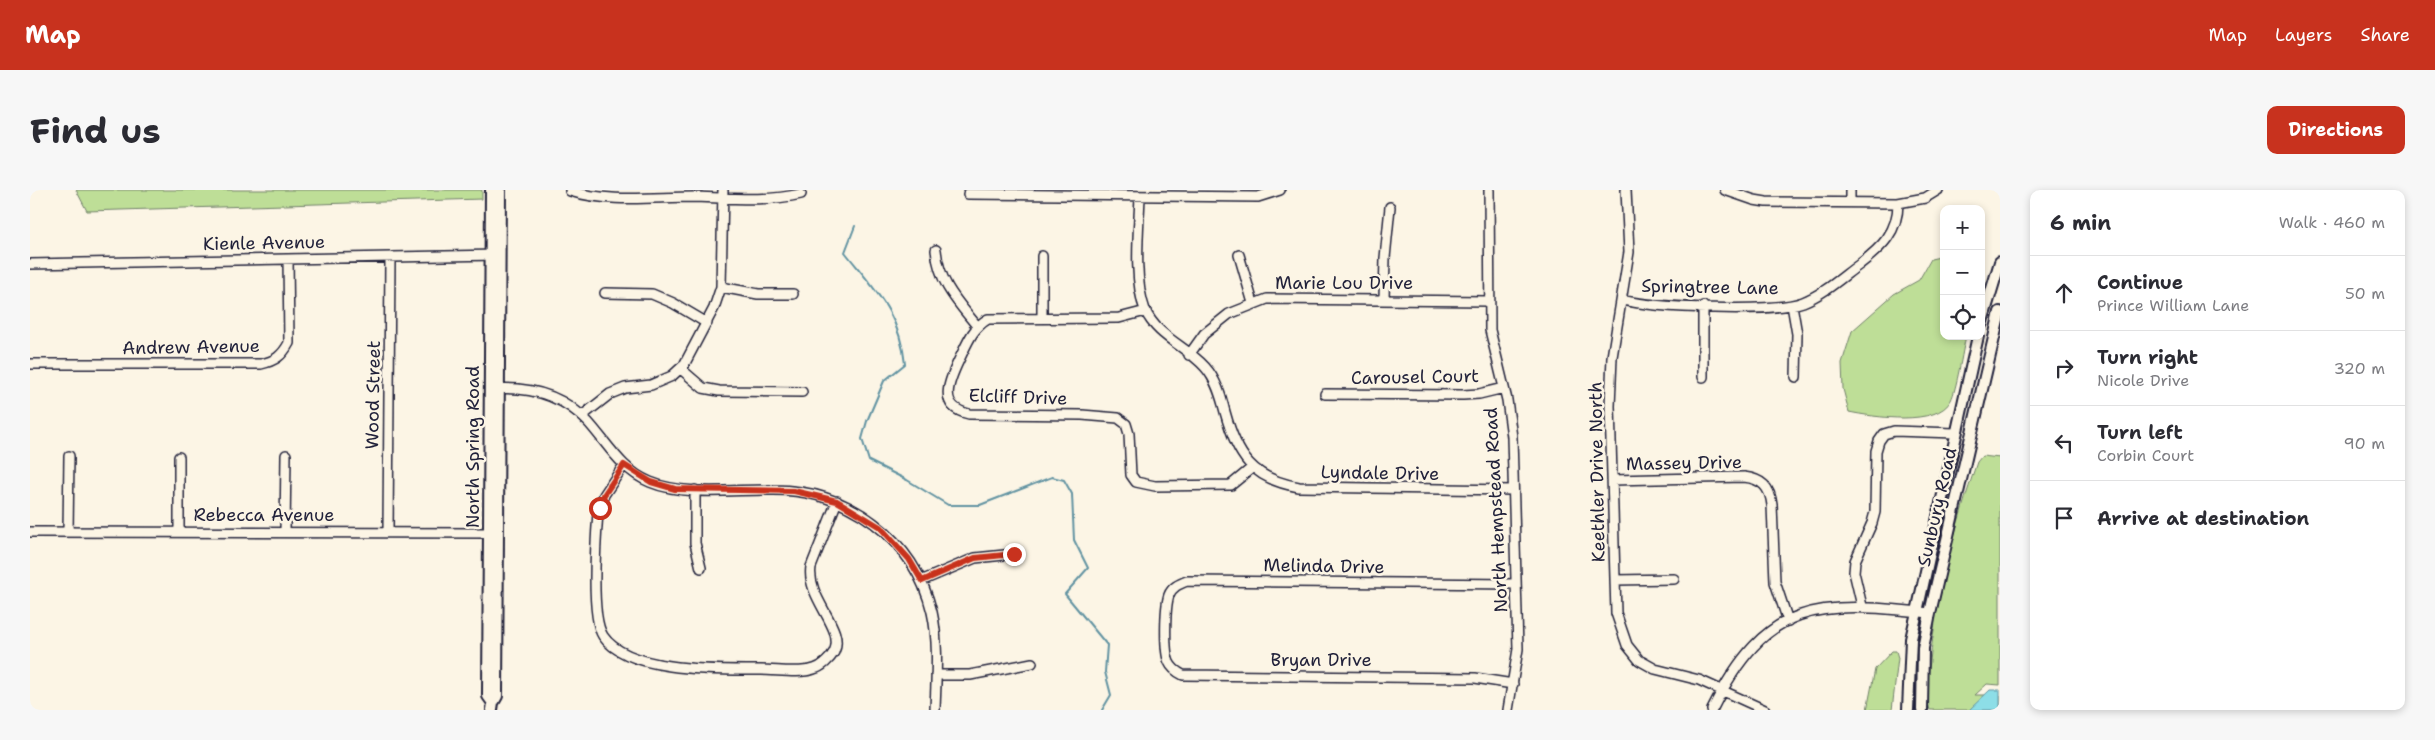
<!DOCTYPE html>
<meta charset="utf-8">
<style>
body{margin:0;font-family:"Shantell Sans",sans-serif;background:#f7f7f7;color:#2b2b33}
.controls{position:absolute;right:15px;top:15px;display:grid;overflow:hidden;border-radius:10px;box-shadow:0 2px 8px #0003}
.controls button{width:45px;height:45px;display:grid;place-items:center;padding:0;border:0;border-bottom:1px solid #e1e1e2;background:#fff;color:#2b2b33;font:25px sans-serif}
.stop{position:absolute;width:15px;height:15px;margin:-11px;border:4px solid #c8321e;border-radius:50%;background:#fff}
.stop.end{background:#c8321e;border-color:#fff;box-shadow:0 1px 5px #0008}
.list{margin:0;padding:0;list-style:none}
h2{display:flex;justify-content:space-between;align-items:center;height:65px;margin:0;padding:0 20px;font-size:21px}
h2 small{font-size:16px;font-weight:400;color:#7c7c81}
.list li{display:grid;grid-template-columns:32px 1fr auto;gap:15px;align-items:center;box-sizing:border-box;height:75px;padding:0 20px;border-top:1px solid #e1e1e2}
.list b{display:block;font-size:19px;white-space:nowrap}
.list p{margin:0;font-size:16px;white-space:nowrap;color:#7c7c81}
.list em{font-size:16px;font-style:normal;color:#7c7c81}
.icon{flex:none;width:28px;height:28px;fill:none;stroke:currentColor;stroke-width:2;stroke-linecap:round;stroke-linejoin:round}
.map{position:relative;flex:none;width:1970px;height:520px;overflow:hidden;border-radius:10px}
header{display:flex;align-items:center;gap:30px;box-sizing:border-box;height:70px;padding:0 25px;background:#c8321e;color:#fff}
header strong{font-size:24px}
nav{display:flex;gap:28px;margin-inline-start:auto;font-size:18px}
.intro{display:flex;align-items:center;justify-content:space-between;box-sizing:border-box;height:120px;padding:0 30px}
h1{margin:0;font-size:35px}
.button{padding:12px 22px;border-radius:10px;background:#c8321e;color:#fff;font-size:18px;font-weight:700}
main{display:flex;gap:30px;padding:0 30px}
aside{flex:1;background:#fff;border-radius:10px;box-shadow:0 2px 8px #0003}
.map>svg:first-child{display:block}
.green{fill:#bede97;stroke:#708069}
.water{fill:#8ddee7;stroke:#6293a2}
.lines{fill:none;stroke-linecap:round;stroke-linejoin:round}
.stream{stroke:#6293a2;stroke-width:2}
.minor-casing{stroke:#22223b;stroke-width:12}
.major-casing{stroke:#22223b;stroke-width:14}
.minor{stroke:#fcf5e5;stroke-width:9}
.major{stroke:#fcf5e5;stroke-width:10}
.route{stroke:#c8321e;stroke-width:6}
.labels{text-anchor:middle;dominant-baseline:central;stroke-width:5;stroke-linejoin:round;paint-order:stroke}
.street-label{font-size:18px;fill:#22223b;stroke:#fcf5e5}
</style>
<header>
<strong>Map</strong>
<nav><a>Map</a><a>Layers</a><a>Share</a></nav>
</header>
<div class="intro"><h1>Find us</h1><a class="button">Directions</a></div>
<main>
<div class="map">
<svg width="1970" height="520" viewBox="0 0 1970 520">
<rect width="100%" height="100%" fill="#fcf5e5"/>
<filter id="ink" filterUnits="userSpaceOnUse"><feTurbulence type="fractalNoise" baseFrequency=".02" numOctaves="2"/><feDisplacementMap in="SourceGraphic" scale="10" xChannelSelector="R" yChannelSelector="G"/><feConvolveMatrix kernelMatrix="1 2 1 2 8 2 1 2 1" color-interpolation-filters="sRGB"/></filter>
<g filter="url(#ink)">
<path class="green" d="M46 0H452V9L57 21Z
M1914 66V146H1936C1932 162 1927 198 1921 210 1908 237 1843 227 1819 222L1813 199 1812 173 1822 141 1864 104 1889 90 1901 69Z
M1952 266 1970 268V495L1957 494 1945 505H1970V520H1900C1894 504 1898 488 1900 471 1907 403 1925 337 1947 272Z
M1862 461H1866L1868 468 1862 520H1837L1845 479Z"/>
<path class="water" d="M1960 500H1970V520H1939Z"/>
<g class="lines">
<path class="stream" d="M825 36 815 62C845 100 870 124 875 174L854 191 837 231 832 249 839 271 877 290 918 315H950L1022 287 1034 290 1042 304 1044 350 1058 378 1035 404 1077 455 1075 482 1081 505 1072 520"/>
<defs>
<path id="minor" d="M1459 0 1460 140 1477 210 1482 247 1488 459 1478 520
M1596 0 1599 62 1582 167 1580 216 1586 423 1597 455 1609 470 1625 479 1669 490 1735 520
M1695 0 1724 10 1736 12 1868 13 1895 8 1908 0
M540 1C578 13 624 7 663 7 698 8 736 12 771 4
M938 4 1228 7 1250 0
M1110 6C1109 39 1103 88 1115 120 1127 147 1156 156 1175 177 1186 189 1191 206 1195 222 1207 266 1222 289 1269 297L1483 300
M1820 12V0
M906 60C909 93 927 111 947 136
M1209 65 1223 113
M1012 66V128
M0 74 467 65
M691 97 728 104H763
M575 103 622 104 643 113 677 133
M1354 109 1355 68 1360 17
M1592 110C1624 118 1744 123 1773 112 1794 104 1812 87 1830 74 1852 57 1868 42 1868 13
M1762 115 1767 144 1766 187
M1116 121 1089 128 958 129C942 138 937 154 929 170 919 191 907 217 939 224L1052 225 1088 228 1096 234 1099 244 1101 285 1106 292 1125 296 1201 295 1223 277
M1159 165 1174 144 1199 124 1237 109 1459 111
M0 174H231C245 171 252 166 259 153L258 69
M651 179 673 198 689 201 772 202
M1673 187V116
M462 199C499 196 532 204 558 232 578 254 591 280 620 292 656 307 706 299 744 300 818 300 884 348 902 422 909 453 906 488 905 520
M1295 204 1433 205 1449 204 1474 198
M552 226 580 204 595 198 621 195 642 186 654 175 684 118 691 97 693 0
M594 275 574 305 568 322C566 348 560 426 573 446 598 483 691 480 731 480 748 480 769 484 784 479 792 477 800 469 804 462 816 438 776 409 781 377L807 311
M1582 290 1714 287C1732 289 1740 297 1742 315L1745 392 1758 431
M665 300V353L671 378
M149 341V267
M0 342 465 343
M38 342 39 266
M255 342 256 265
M358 342 360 68
M1586 390 1644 389
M891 391 945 368 984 364
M1832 416 1824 382 1825 371 1842 333 1845 322 1846 261 1849 251 1854 244 1864 241 1925 243
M906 485H940L1002 473
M1483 494 1445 488 1153 485C1147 482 1142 479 1139 472 1134 461 1135 417 1139 405 1142 397 1149 394 1157 391L1486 394
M1682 520C1737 409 1788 411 1900 423"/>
<path id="major" d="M461 0 458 506 463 513
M1951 135 1970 72
M462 520 463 513 467 506 470 0
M1878 520 1881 449 1948 146
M1892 520 1893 458 1900 423 1970 122"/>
</defs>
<use href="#minor" class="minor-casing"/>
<use href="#major" class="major-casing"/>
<use href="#minor" class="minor"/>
<use href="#major" class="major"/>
</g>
</g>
<g class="lines" filter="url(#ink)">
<path class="route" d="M570 318 574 305 594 275 621 292 645 299 764 301 807 311 850 337 879 369 892 391 945 368 984 364"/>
</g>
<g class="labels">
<g class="street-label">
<text transform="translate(234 53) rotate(-1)">Kienle Avenue</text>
<text x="1314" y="93">Marie Lou Drive</text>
<text transform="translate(1680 97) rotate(1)">Springtree Lane</text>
<text transform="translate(161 157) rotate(-1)">Andrew Avenue</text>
<text transform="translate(1385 187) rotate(-1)">Carousel Court</text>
<text transform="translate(343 205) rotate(-89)">Wood Street</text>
<text transform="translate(988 207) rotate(2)">Elcliff Drive</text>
<text transform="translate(443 257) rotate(-90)">North Spring Road</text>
<text transform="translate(1654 273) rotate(-1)">Massey Drive</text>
<text transform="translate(1567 282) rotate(-91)">Keethler Drive North</text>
<text transform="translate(1350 283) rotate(1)">Lyndale Drive</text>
<text transform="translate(1907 317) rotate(-77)">Sunbury Road</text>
<text transform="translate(1466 320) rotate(-93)">North Hempstead Road</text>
<text x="234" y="325">Rebecca Avenue</text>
<text transform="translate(1294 376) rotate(1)">Melinda Drive</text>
<text x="1291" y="470">Bryan Drive</text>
</g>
</g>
</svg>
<div class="controls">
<button>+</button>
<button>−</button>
<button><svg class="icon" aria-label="locate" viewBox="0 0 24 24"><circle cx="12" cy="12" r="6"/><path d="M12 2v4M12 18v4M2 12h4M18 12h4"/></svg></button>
</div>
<div class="stop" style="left:570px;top:318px"></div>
<div class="stop end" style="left:984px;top:364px"></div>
</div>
<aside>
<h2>6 min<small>Walk · 460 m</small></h2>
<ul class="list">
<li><svg class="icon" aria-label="ahead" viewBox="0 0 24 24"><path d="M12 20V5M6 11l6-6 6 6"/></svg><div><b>Continue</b><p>Prince William Lane</p></div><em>50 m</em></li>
<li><svg class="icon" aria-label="right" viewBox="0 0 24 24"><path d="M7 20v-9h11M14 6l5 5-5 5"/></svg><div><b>Turn right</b><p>Nicole Drive</p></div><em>320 m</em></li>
<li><svg class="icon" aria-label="left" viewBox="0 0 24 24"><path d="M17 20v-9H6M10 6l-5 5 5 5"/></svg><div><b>Turn left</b><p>Corbin Court</p></div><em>90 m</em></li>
<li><svg class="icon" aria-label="arrive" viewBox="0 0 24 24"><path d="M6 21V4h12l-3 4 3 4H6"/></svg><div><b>Arrive at destination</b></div></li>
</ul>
</aside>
</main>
